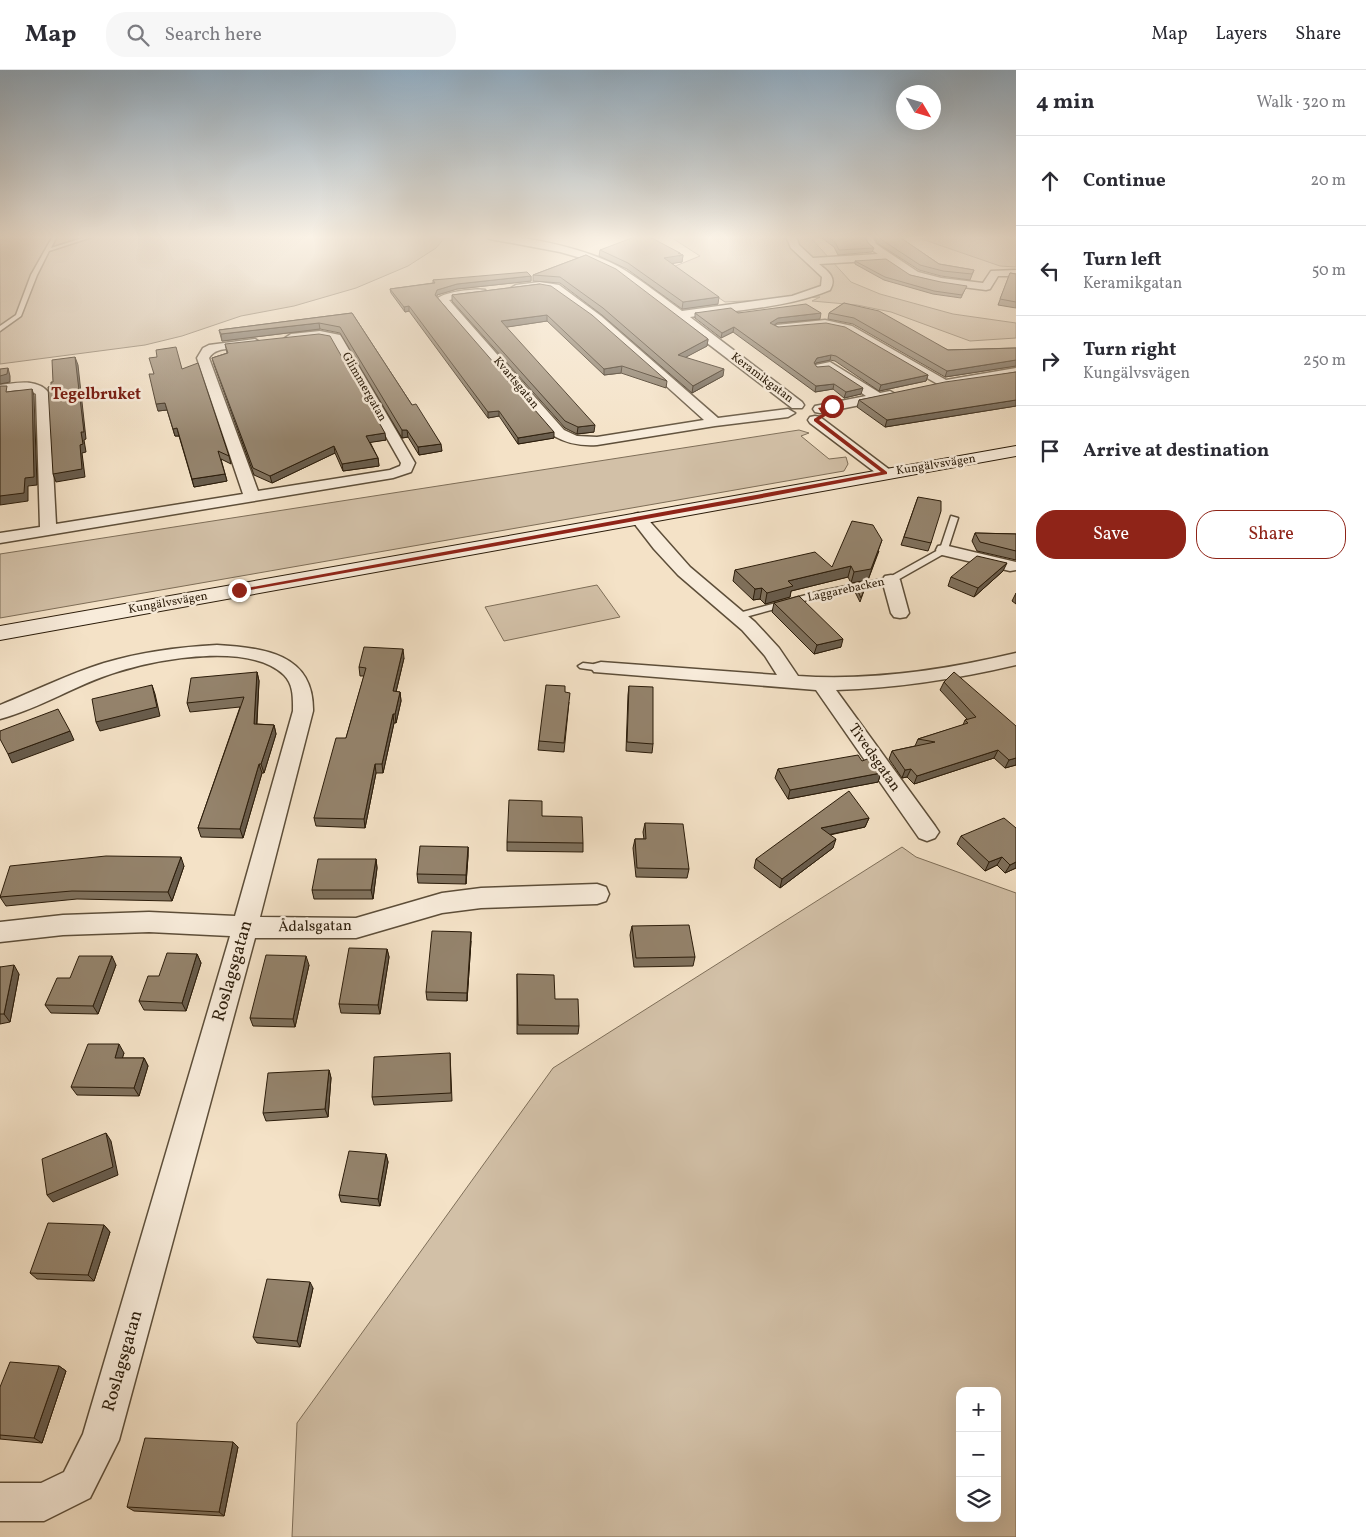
<!DOCTYPE html>
<meta charset="utf-8">
<style>
body{margin:0;font-family:Vollkorn,serif;background:#f7f7f7;color:#2b2b33}
.controls{position:absolute;right:15px;bottom:15px;display:grid;overflow:hidden;border-radius:10px;box-shadow:0 5px 20px #0002}
.controls button{width:45px;height:45px;display:grid;place-items:center;padding:0;border:0;border-bottom:1px solid #e1e1e2;background:#fff;color:#2b2b33;font:25px sans-serif}
.compass{position:absolute;left:896px;top:15px;width:45px;height:45px;border-radius:50%;background:#fff;box-shadow:0 5px 20px #0002;rotate:128deg}
.stop{position:absolute;width:15px;height:15px;margin:-11px;border:4px solid #8f2418;border-radius:50%;background:#fff}
.stop.end{background:#8f2418;border-color:#fff;box-shadow:0 1px 5px #0008}
.list{margin:0;padding:0;list-style:none}
h2{display:flex;justify-content:space-between;align-items:center;height:65px;margin:0;padding:0 20px;font-size:21px}
h2 small{font-size:16px;font-weight:400;color:#7c7c81}
.list li{display:grid;grid-template-columns:32px 1fr auto;gap:15px;align-items:center;box-sizing:border-box;height:90px;padding:0 20px;border-top:1px solid #e1e1e2}
.list b{display:block;font-size:19px;white-space:nowrap}
.list p{margin:0;font-size:16px;white-space:nowrap;color:#7c7c81}
.list em{font-size:16px;font-style:normal;color:#7c7c81}
.actions{display:flex;gap:10px;padding:15px 20px}
.actions a{flex:1;padding:11px 0;border:1px solid #8f2418;border-radius:20px;text-align:center;font-size:18px;color:#8f2418}
.actions .main{background:#8f2418;color:#fff}
.icon{flex:none;width:28px;height:28px;fill:none;stroke:currentColor;stroke-width:2;stroke-linecap:round;stroke-linejoin:round}
.map{position:relative;flex:none;width:1016px;height:1467px;overflow:hidden}
header{display:flex;align-items:center;gap:30px;box-sizing:border-box;height:70px;padding:0 25px;background:#fff;border-bottom:1px solid #e1e1e2}
header strong{font-size:24px}
nav{display:flex;gap:28px;margin-inline-start:auto;font-size:18px}
.search{width:350px;height:45px;background:#f7f7f7;display:flex;align-items:center;gap:12px;box-sizing:border-box;padding:0 18px;border-radius:20px;color:#7c7c81;font-size:19px}
main{display:flex}
aside{flex:1;background:#fff}
.map>svg:first-child{display:block}
.green{fill:#d2c0a7;stroke:#7e6e58;fill-rule:evenodd}
.lines{fill:none;stroke-linecap:round;stroke-linejoin:round}
.service-casing{stroke:#5d4e39;stroke-width:3}
.minor-casing{stroke:#5d4e39;stroke-width:3}
.secondary-casing{stroke:#2b1c0a;stroke-width:2}
.service{fill:#f8ecdb;fill-rule:evenodd}
.minor{fill:#f8ecdb;fill-rule:evenodd}
.secondary{fill:#f8ecdb;fill-rule:evenodd}
.wall{fill:#7f715d;stroke:#2b1c0a}
.shaded-wall{fill:#685c4c;stroke:#2b1c0a}
.building{fill:#94836c;stroke:#2b1c0a}
.route{fill:#8f2418}
.labels{text-anchor:middle;dominant-baseline:central;stroke-width:5;stroke-linejoin:round;paint-order:stroke}
.far-street-label{font-size:12px;fill:#2b1c0a;stroke:#f8ecdb}
.street-label{font-size:15px;fill:#2b1c0a;stroke:#f8ecdb}
.far-district-label{font-size:16px;font-weight:bold;fill:#7a1f14;stroke:#f8ecdb}
.near-street-label{font-size:18px;fill:#2b1c0a;stroke:#f8ecdb}
</style>
<header>
<strong>Map</strong>
<div class="search"><svg class="icon" aria-label="search" viewBox="0 0 24 24"><circle cx="10" cy="10" r="6"/><path d="M15 15l6 6"/></svg>Search here</div>
<nav><a>Map</a><a>Layers</a><a>Share</a></nav>
</header>
<main>
<div class="map">
<svg width="1016" height="1467" viewBox="0 0 1016 1467">
<rect width="100%" height="100%" fill="#f4e2c7"/>
<filter id="stains"><feTurbulence type="fractalNoise" baseFrequency=".004" numOctaves="4"/><feColorMatrix values="0 0 0 0 .2 0 0 0 0 .09 0 0 0 0 .02 0 0 0 .5 -.17"/></filter>
<radialGradient id="worn" r=".72"><stop offset=".6" stop-color="#630" stop-opacity="0"/><stop offset="1" stop-color="#630" stop-opacity=".3"/></radialGradient>
<path class="green" d="M0 166H446L436 178 408 196 356 218 294 236 241 246 182 266 145 275 0 294Z
M669 166H809L851 212 880 224 953 244 1016 253V268L970 271 891 242 857 235 812 231 820 227 725 232 673 197 700 186Z
M913 166H1016V197L1000 196Z
M799 360 809 363 801 366 829 389 846 387 848 394 844 401 0 548V484Z
M597 515 620 547 504 571 485 537Z
M902 777 916 787 1016 823V1467H292L297 1353 553 998ZM960 1321H997V1448H960Z"/>
<g class="lines">
<defs>
<path id="service" d="M53 166H57L51 178 89 166H95L49 181 37 205 21 246 0 261V256L16 245 31 205Z
M951 446 958 448 947 482 894 512 822 526 738 549 733 546 735 544 821 521 888 508 940 479Z
M583 593 601 595 606 598 601 601 580 598 578 596Z"/>
<path id="minor" d="M485 166C523 164 594 180 626 201 645 213 664 228 682 241L792 226 821 216 822 207 791 178 786 166H796L799 175 813 188 878 184 869 178 863 167 875 166 873 168 876 174 918 202 941 208 983 213 991 201 1016 200V206H998L990 219 986 220 940 214 910 206 886 190 819 194C829 202 837 208 830 220 786 238 736 240 690 247L802 332 804 335 802 338H792L617 204 588 190 560 182 490 169Z
M540 212 559 215 601 246 718 348 788 339 795 343 788 347 715 356 597 375C582 376 568 374 554 366L438 231 437 229C443 222 475 218 485 220L486 222 485 224 449 230 564 360 577 366 597 367 704 350 593 250 552 220 540 218 516 221 511 218 516 215Z
M825 250 852 256 946 310 1016 298V306L943 317 844 261 825 256 777 261 771 258 777 255Z
M320 261 340 265 342 268 415 393 411 402 393 408 0 473V463L40 457 36 324C25 317 12 321 0 323V315C16 313 37 308 49 323L56 454 243 424 197 288 203 278 209 275 255 269 261 273C249 285 219 271 209 288L258 421 390 400 400 396 401 393 332 271C320 268 291 273 285 268L291 264Z
M830 292 880 323 890 321 897 325 890 329 820 343 815 342 813 339 815 336 866 326 828 300 820 302 814 298 816 295Z
M815 346 820 347 890 400 892 403 890 406H880L810 353 808 350 810 347Z
M638 443 644 445 690 497 755 552 779 578 798 606C871 611 945 600 1016 583V595C957 609 897 618 836 620L935 756 939 762 935 768 927 771 919 768 816 620 594 602 591 598 594 594 601 592 777 605 765 586 742 560 678 505 654 479 630 448 632 445Z
M944 475 1016 492V500L1010 501 938 484 936 480 938 476Z
M891 505 897 506 900 510 909 543 906 547 900 548 894 547 891 543 882 510 885 506Z
M217 575C263 578 314 583 313 641L260 847 356 848 442 823 481 818 597 814 606 817 609 824 606 831 597 834 481 838 442 843 356 868H255L119 1370 90 1428 44 1451H0V1413H41L64 1402 83 1364 230 866 149 862 63 865 0 872V852L63 845 149 842 235 846 293 641C293 629 294 615 284 605 250 572 158 589 117 602 77 614 41 638 0 649V635C35 621 68 604 104 593 141 582 179 577 217 575Z"/>
<path id="secondary" d="M1016 376V386L0 570V556Z"/>
</defs>
<use href="#service" class="service-casing"/>
<use href="#minor" class="minor-casing"/>
<use href="#secondary" class="secondary-casing"/>
<use href="#service" class="service"/>
<use href="#minor" class="minor"/>
<use href="#secondary" class="secondary"/>
</g>
<path class="wall" d="M819 166H866H864L869 174 874 178 872 182 838 185 834 177Z
M875 166H898L939 194 974 200 970 210 941 206 919 200 877 173Z
M600 180 680 183V184L683 185 682 192 671 193 718 234 682 239 627 199 599 186Z
M586 185 708 269 707 276 685 287 723 306 692 323 602 245 560 213 533 211V205Z
M855 191 965 219 961 228 933 224 884 210 855 194Z
M1010 203 1016 204V238L998 235Z
M531 206V211L457 219 437 225V227L554 368 518 374 499 346 488 348 409 241 405 242 391 223 390 219 433 213V210Z
M540 214 667 311 666 318 621 303 604 305 547 251 506 257 594 362 577 364 565 358 452 231V225Z
M844 233 948 280 1016 278V296L945 307 853 254 828 249 829 243Z
M352 243 442 381 419 385 408 367 402 368 340 263 320 259 222 271 219 260Z
M695 243H738L820 249 777 253 774 255 778 257 928 305 926 311 879 321 835 291 830 290 816 293 815 295 817 297 861 324 844 328 833 319 815 322 733 262 721 268 695 248Z
M225 274 386 370 370 372 378 388 379 396 343 401 335 383 272 413 254 405 214 295 212 288 227 283Z
M182 299 229 386 231 394 221 389 227 411 194 417 179 366H175L167 340 158 341Z
M1016 302V336L885 357 857 337 859 330Z
M918 427 931 473 928 481 901 475Z
M975 463 1016 464V490L977 481 972 471Z
M879 481 868 510 851 513 848 507 791 521 790 527 765 534 760 529 753 530 733 511 735 500 832 497Z
M1003 501 974 527 948 516 951 507Z
M866 515 860 532 855 522 856 517Z
M1016 523V534L1012 531Z
M774 533 841 577 814 584 772 542Z
M404 588 396 622H400L401 631 396 653H394L383 703H376L365 758 316 756 314 748 346 668 364 606H360L359 597Z
M257 602 259 611 257 654 274 655 276 664 264 703H262L243 768 201 767 198 758 240 637 190 642 187 633Z
M954 602 1016 695 1005 698 994 688 914 714 907 707 902 708 889 689 892 681 915 676 918 669 963 655 965 650 967 649 940 620 944 612Z
M629 616 653 674 652 683 626 681 628 625Z
M569 632 564 682 538 680 539 671Z
M862 691 881 703 878 712 788 729 775 708 778 699Z
M542 746 583 773V782L507 781V772Z
M869 748 865 757 830 765 833 778 780 818 754 798 756 789Z
M645 753 689 799 687 808 636 807 633 778 635 769H644L643 762Z
M1015 758H1016V798L1005 803 997 795 985 801 957 774 961 766Z
M468 777V786L466 814 418 813 417 804Z
M376 789 377 798 373 829H314L312 820Z
M184 796 172 831 77 829 6 836 0 827Z
M632 856 695 887 693 896 634 897 630 865Z
M471 871 467 931 427 930 426 922Z
M387 879 389 887 380 944 341 943 339 934Z
M197 884 201 893 186 941 144 940 139 931 159 906Z
M116 895 98 944 51 943 45 935 70 908Z
M309 895 295 957 253 956 250 948Z
M0 897 19 904 10 952 0 954Z
M517 904 555 929 579 956 578 964H517Z
M124 983 122 988H144L148 996 139 1026 77 1025 71 1017Z
M450 983 452 1031 374 1035 372 1027Z
M329 1000 331 1008 328 1047 266 1051 263 1043Z
M386 1084 388 1092 380 1136 341 1132 339 1125Z
M104 1155 110 1162 94 1211 37 1209 30 1203Z
M313 1218 300 1277 257 1273 253 1267Z
M59 1296 66 1301 42 1373 0 1369V1317Z
M233 1372 238 1377 224 1446 134 1441 127 1437Z"/>
<path class="shaded-wall" d="M678 183H680L679 186 683 185 682 192 663 195 664 188Z
M531 206V211L457 219 437 225 436 230 435 225 437 220 457 214Z
M719 227 718 234 682 239 683 232Z
M409 236V241L405 242 404 237Z
M821 243 820 249 777 253 769 259 770 253 778 248Z
M547 245V251L501 258V251Z
M319 253 320 259 222 271 221 264Z
M734 257 733 262 721 268 722 263Z
M708 269 707 276 677 292 678 285Z
M831 285 830 290 816 293 812 299 814 293 817 288Z
M75 287 78 295 86 369 84 370 86 382 82 383 85 407 56 412 53 404 80 375 81 362Z
M1016 290V296L945 307 947 301Z
M622 296 621 303 604 305V299Z
M8 298 10 306V312L0 314V306Z
M724 299 723 306 692 323 693 316Z
M928 305 926 311 879 321 881 315Z
M834 314 833 319 815 322 816 316Z
M863 318 861 324 844 328 846 322Z
M32 319 34 326 37 415 28 416V431L0 435V426L25 408Z
M1016 330V336L885 357 887 350Z
M165 333 167 340 158 341 156 334Z
M499 341V346L488 348V342Z
M595 355 594 362 577 364 578 357Z
M177 358 179 366H175L173 359Z
M402 360H407L408 367 402 368Z
M554 362V368L518 374V368Z
M385 363 386 370 367 373 366 366Z
M441 374 442 381 419 385 418 377Z
M334 376 335 383 272 413 270 406Z
M378 388 379 396 343 401 342 394Z
M225 404 227 411 194 417 192 409Z
M882 470 868 510 851 513 854 502Z
M1007 493 1003 501 974 527 978 518Z
M851 496 848 507 791 521 790 527 765 534 767 523 788 511Z
M762 518 760 529 753 530 755 519Z
M843 569 841 577 814 584 817 575Z
M403 579 404 588 394 630 393 621Z
M257 602 259 611 256 663 254 654Z
M152 615 155 624 160 646 100 661 96 652Z
M400 622 401 631 396 653 395 644Z
M393 644 394 653 383 703 382 694Z
M274 655 276 664 264 703 261 694Z
M70 661 74 670 12 693 8 684Z
M998 680 994 688 914 714 917 706Z
M1016 688V695L1005 698 1009 690Z
M259 694 262 703 243 768 240 759Z
M375 694 376 703 365 758 364 749Z
M911 699 907 707 902 708 905 700Z
M881 703 878 712 788 729 790 720Z
M869 748 865 757 818 767 821 758Z
M836 769 833 778 780 818 782 809Z
M468 777V786L466 814V805Z
M181 787 184 796 172 831 168 822Z
M1002 787 997 795 985 801 989 792Z
M376 789 377 798 373 829 371 820Z
M1016 792V798L1005 803 1010 795Z
M471 862V871L467 931V923Z
M387 879 389 887 380 944 378 935Z
M197 884 201 893 186 941 182 933Z
M112 886 116 895 98 944 93 936Z
M306 886 309 895 295 957 293 949Z
M14 895 19 904 10 952 4 944Z
M119 974 124 983 120 996 115 988Z
M144 988 148 996 139 1026 134 1018Z
M329 1000 331 1008 328 1047 325 1039Z
M106 1063 111 1071 118 1105 53 1132 47 1125Z
M386 1084 388 1092 380 1136 378 1129Z
M104 1155 110 1162 94 1211 88 1205Z
M310 1212 313 1218 300 1277 297 1271Z
M59 1296 66 1301 42 1373 34 1368Z
M233 1372 238 1377 224 1446 219 1442Z"/>
<path class="building" d="M637 166H648L680 183H678L683 185 664 188 719 227 683 232 628 193 600 180Z
M826 166H864L869 174 874 178 839 180 835 172Z
M878 166H898L939 194 974 200 972 204 943 201 920 195 879 168Z
M586 185 616 199 708 269 678 285 724 299 693 316 603 238 560 207 533 205Z
M886 189 910 205 941 212 967 216 962 225 934 221 885 207 855 191Z
M527 202 531 206 457 214 437 220 435 225 554 362 518 368 499 341 488 342 409 236 404 237 390 219 435 213 433 210Z
M1010 203 1016 204V232L1000 229Z
M540 214 551 216 592 245 667 311 622 296 604 299 547 245 501 251 595 355 578 357 565 351 452 225Z
M844 233 879 241 948 280 1016 278V290L947 301 854 248 829 243Z
M806 234 821 243 778 248 770 253 778 257 826 253 845 257 928 305 881 315 836 286 831 285 817 288 814 293 817 297 829 296 863 318 846 322 834 314 816 316 734 257 722 263 695 243 731 238 738 243Z
M352 243 412 335 416 334 441 374 418 377 407 360H402L340 257 319 253 221 264 219 260Z
M319 264 330 266 385 363 366 366 378 388 342 394 334 376 270 406 253 398 212 288 228 283 225 274Z
M176 277 182 299 198 293 229 386 218 381 225 404 192 409 177 358 173 359 165 333 156 334 149 304H154L149 288 157 287 156 280Z
M75 287 84 362H81L83 374 80 375 82 399 53 404 48 317 51 316V312H53L52 290Z
M8 298 7 304 0 306V299Z
M1016 302V330L887 350 859 330 945 312Z
M0 316H7L6 322 32 319 34 407 25 408 24 423 0 426Z
M918 427 941 431V441L931 473 904 467Z
M852 451 873 455 882 470 871 499 854 502 851 496 788 511 793 516 767 523 762 518 755 519 735 500 815 482 832 497Z
M975 463 1016 464V481L980 472Z
M977 486 1007 493 978 518 951 507Z
M866 515 861 528 856 517Z
M799 526 843 569 817 575 774 533Z
M364 577 403 579 393 621 400 622 395 644H393L382 694H375L364 749 314 748 336 668H346L366 598 359 597Z
M257 602 254 654 274 655 261 694H259L240 759 198 758 244 627 187 633 191 608Z
M954 602 1016 656V688L1009 690 998 680 917 706 911 699 905 700 892 681 935 672 918 669 968 653 965 650 976 647 944 612Z
M152 615 157 637 96 652 92 629Z
M546 615 565 616V622L570 623 564 673 539 671Z
M629 616 653 617V674L627 672Z
M58 639 70 661 8 684 0 669V661Z
M858 685 862 691 870 688 881 703 790 720 778 699Z
M849 721 869 748 821 758 836 769 782 809 756 789Z
M509 730 542 731V746L582 747 583 773 507 772Z
M1004 748 1016 758V792L1010 795 1002 787 989 792 961 766Z
M645 753 683 754 689 799 637 798 635 769H646Z
M420 776 468 777 466 805 417 804Z
M106 786 181 787 168 822 72 821 0 827 10 796Z
M318 789H376L371 820H312Z
M689 855 695 887 636 888 632 856Z
M432 861 471 862 467 923 426 922Z
M349 878 387 879 378 935 339 934Z
M167 883 197 884 182 933 139 931 148 906H159Z
M266 885 306 886 293 949 250 948Z
M79 886H112L93 936 45 935 57 908H70Z
M14 895 4 944H0V897Z
M517 904 554 905 555 929H578L579 956 518 955Z
M88 974H119L115 988H144L134 1018 71 1017Z
M450 983 451 1023 372 1027 374 987Z
M329 1000 325 1039 263 1043 268 1003Z
M106 1063 113 1097 47 1125 42 1089Z
M349 1081 386 1084 378 1129 339 1125Z
M48 1153 104 1155 88 1205 30 1203Z
M267 1209 310 1212 297 1271 253 1267Z
M10 1292 59 1296 34 1368 0 1365V1317Z
M145 1368 233 1372 219 1442 127 1437Z"/>
<linearGradient id="sky" x2="0" y2="1"><stop stop-color="#91acc1"/><stop offset="0.45" stop-color="#faf2e6"/><stop offset="1" stop-color="#faf2e6" stop-opacity="0"/></linearGradient>
<rect width="1016" height="371" fill="url(#sky)"/>
<path class="route" d="M834 335V337L823 339 827 345 819 350 887 402V404L752 430 239 522 236 520 881 402 814 351V349L822 344 818 338Z"/>
<g class="labels">
<g class="far-street-label">
<text transform="translate(762 308) rotate(37)">Keramikgatan</text>
<text transform="translate(516 313) rotate(50)">Kvartsgatan</text>
<text transform="translate(364 317) rotate(60)">Glimmergatan</text>
<text transform="translate(936 395) rotate(-9)">Kungälvsvägen</text>
<text transform="translate(846 520) rotate(-12)">Laggarebacken</text>
<text transform="translate(168 533) rotate(-10)">Kungälvsvägen</text>
</g>
<g class="street-label">
<text transform="translate(874 688) rotate(55)">Tivedsgatan</text>
<text transform="translate(315 857) rotate(-1)">Ådalsgatan</text>
</g>
<g class="far-district-label">
<text x="96" y="325">Tegelbruket</text>
</g>
<g class="near-street-label">
<text transform="translate(233 901) rotate(-74)">Roslagsgatan</text>
<text transform="translate(123 1291) rotate(-74)">Roslagsgatan</text>
</g>
</g>
<rect width="100%" height="100%" filter="url(#stains)"/>
<rect width="100%" height="100%" fill="url(#worn)"/>
</svg>
<div class="controls">
<button>+</button>
<button>−</button>
<button><svg class="icon" aria-label="layers" viewBox="0 0 24 24"><path d="M12 4l9 5-9 5-9-5zM3 14l9 5 9-5"/></svg></button>
</div>
<svg class="compass" viewBox="-18 -18 36 36"><path d="M0-13l5 13h-10z" fill="#e53935"/><path d="M0 13l5-13h-10z" fill="#7c7c81"/></svg>
<div class="stop" style="left:832px;top:336px"></div>
<div class="stop end" style="left:239px;top:520px"></div>
</div>
<aside>
<h2>4 min<small>Walk · 320 m</small></h2>
<ul class="list">
<li><svg class="icon" aria-label="ahead" viewBox="0 0 24 24"><path d="M12 20V5M6 11l6-6 6 6"/></svg><div><b>Continue</b></div><em>20 m</em></li>
<li><svg class="icon" aria-label="left" viewBox="0 0 24 24"><path d="M17 20v-9H6M10 6l-5 5 5 5"/></svg><div><b>Turn left</b><p>Keramikgatan</p></div><em>50 m</em></li>
<li><svg class="icon" aria-label="right" viewBox="0 0 24 24"><path d="M7 20v-9h11M14 6l5 5-5 5"/></svg><div><b>Turn right</b><p>Kungälvsvägen</p></div><em>250 m</em></li>
<li><svg class="icon" aria-label="arrive" viewBox="0 0 24 24"><path d="M6 21V4h12l-3 4 3 4H6"/></svg><div><b>Arrive at destination</b></div></li>
</ul>
<div class="actions"><a class="main">Save</a><a>Share</a></div>
</aside>
</main>
